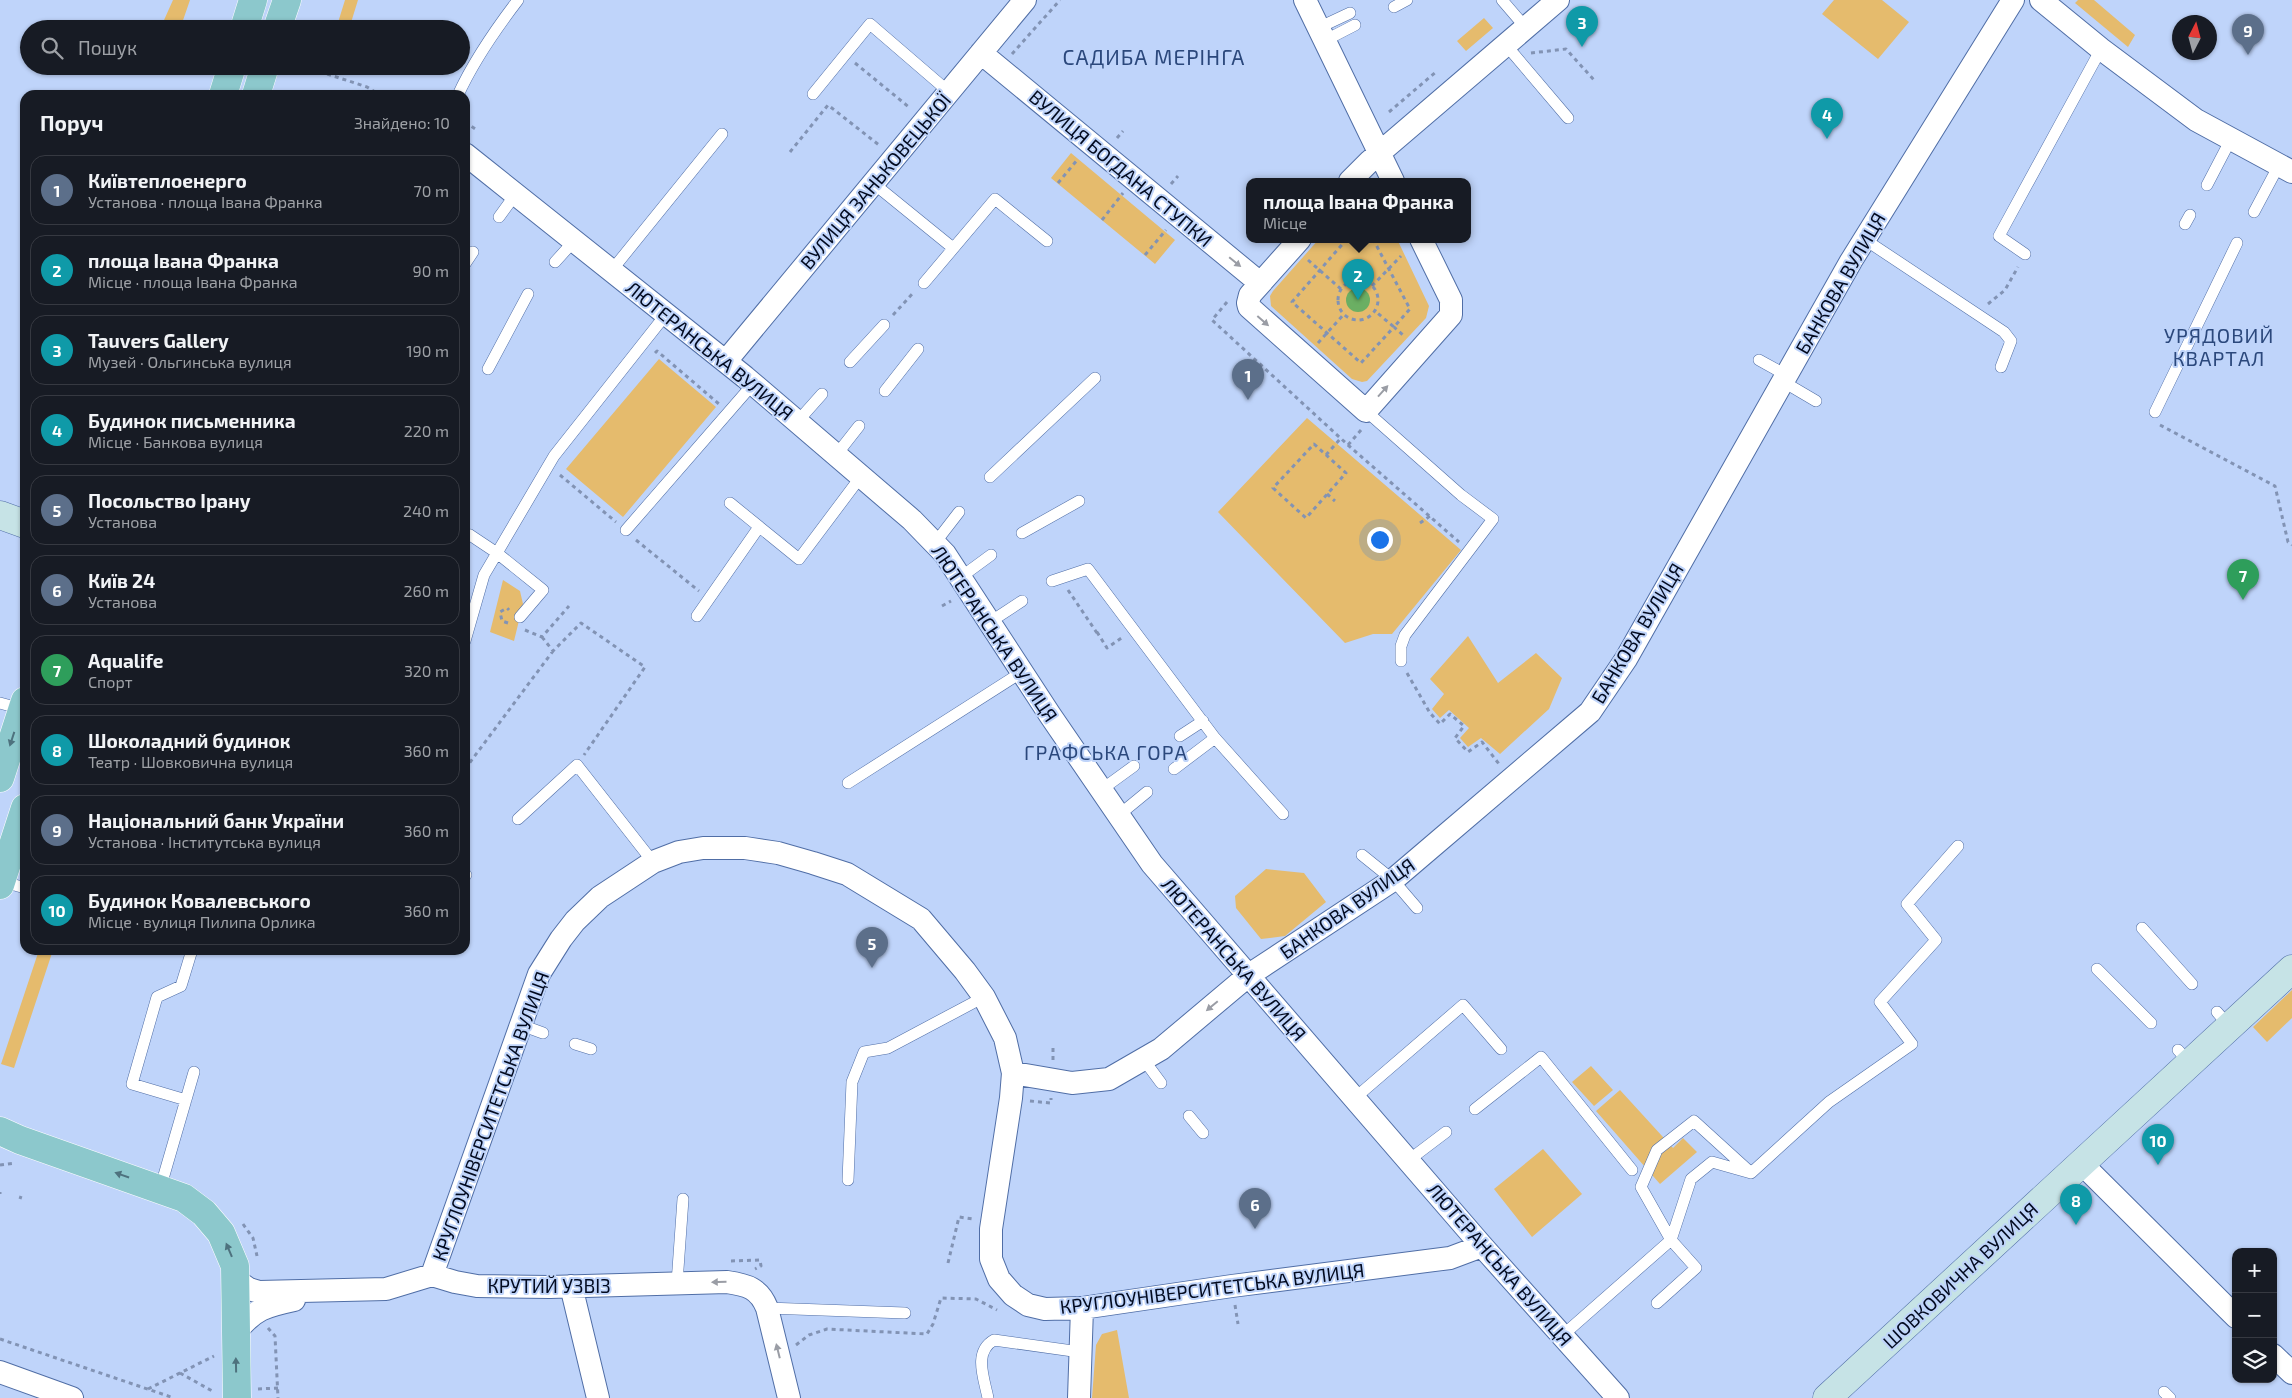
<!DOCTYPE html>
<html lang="uk">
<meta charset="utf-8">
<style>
body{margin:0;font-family:"Exo 2",sans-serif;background:#242831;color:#f1f3f6}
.controls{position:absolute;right:15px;bottom:15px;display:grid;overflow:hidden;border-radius:10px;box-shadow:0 1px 4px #0004}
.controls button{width:45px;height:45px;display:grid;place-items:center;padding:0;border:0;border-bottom:1px solid #363941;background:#171b24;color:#f1f3f6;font:25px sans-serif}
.compass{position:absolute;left:2172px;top:15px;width:45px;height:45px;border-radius:50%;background:#171b24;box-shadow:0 1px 4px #0004;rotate:6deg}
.you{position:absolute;left:1379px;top:539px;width:18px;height:18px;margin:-12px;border:4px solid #fff;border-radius:50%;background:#1a73e8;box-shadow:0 0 0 8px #1a73e833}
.badge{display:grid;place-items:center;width:32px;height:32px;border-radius:50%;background:#b45309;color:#fff;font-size:16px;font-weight:700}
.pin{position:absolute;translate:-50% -41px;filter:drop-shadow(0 1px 2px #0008)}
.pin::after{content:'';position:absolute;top:26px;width:18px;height:15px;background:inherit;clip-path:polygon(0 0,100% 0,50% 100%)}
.popup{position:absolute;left:1246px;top:178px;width:225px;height:65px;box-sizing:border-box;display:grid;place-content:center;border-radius:10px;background:#171b24;filter:drop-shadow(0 1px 4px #0005);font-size:16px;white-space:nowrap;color:#9ea1a6}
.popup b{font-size:19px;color:#f1f3f6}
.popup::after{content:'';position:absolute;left:50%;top:100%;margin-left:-10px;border:10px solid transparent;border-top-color:#171b24}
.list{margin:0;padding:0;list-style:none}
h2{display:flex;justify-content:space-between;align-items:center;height:65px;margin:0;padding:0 20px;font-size:21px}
h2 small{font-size:16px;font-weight:400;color:#9ea1a6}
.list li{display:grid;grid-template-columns:32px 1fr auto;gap:15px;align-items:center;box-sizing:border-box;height:70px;margin:0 10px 10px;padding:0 10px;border:1px solid #363941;border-radius:15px}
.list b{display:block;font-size:19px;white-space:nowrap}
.list p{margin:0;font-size:16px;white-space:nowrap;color:#9ea1a6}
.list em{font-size:16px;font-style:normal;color:#9ea1a6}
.icon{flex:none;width:28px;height:28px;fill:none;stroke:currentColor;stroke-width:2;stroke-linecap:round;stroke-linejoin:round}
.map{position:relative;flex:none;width:2292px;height:1398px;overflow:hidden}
.search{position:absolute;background:#171b24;box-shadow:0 1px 4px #0004;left:20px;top:20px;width:450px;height:55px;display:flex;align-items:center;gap:12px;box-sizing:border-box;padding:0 18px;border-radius:28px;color:#9ea1a6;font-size:19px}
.panel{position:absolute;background:#171b24;box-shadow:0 1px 4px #0004;left:20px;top:90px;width:450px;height:865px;border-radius:15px}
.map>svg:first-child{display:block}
.green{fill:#e5bb6d}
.water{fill:#6baf63}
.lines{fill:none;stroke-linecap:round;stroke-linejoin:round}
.lane-casing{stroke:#506ea6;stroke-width:12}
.street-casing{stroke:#506ea6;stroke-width:24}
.secondary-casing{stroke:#506ea6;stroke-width:29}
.primary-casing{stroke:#fff;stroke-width:29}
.path{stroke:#8293b4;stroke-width:3;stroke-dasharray:4 4;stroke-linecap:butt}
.lane{stroke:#fff;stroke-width:11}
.street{stroke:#fff;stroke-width:22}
.secondary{stroke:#c6e3e6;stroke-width:28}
.primary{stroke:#8cc8cc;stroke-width:28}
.oneway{fill:#9a9da5}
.oneway2{fill:#4e727e}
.labels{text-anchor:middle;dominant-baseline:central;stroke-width:4;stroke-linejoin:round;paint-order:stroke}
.street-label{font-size:19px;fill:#020a1f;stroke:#bfd4fa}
.neighbourhood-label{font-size:20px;letter-spacing:1px;fill:#2b487c;stroke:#bfd4fa}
.quarter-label{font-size:21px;letter-spacing:1px;fill:#2b487c;stroke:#bfd4fa}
</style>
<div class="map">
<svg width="2292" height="1398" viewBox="0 0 2292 1398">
<rect width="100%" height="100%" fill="#bfd4fa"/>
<path class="green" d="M173 0H190L180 29H160Z
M345 0H358L349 29H336Z
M1834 0H1882L1909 22 1878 59 1822 14Z
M2078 0H2094L2135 35 2128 47 2075 3Z
M1484 18 1493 28 1466 51 1457 41Z
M1071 153 1175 240 1155 264 1051 178Z
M1319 239H1397L1429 306 1426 318 1367 381 1362 382 1352 379 1271 306 1270 296 1273 291Z
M659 359 716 407 623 517 566 469Z
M1307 418 1461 550 1392 634H1373L1345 643 1218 512Z
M503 580 520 591 523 604 514 641 490 632Z
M1468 636 1498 683 1536 653 1562 678 1549 709 1500 754 1481 738 1468 747 1460 738 1469 728 1449 710 1440 718 1432 709 1444 694 1430 679Z
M1266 869 1304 873 1326 902 1285 936 1261 939 1236 908 1235 896Z
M39 950H53L14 1068 1 1064Z
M2292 990V1018L2267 1042 2253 1027Z
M1591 1066 1613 1090 1594 1106 1572 1082Z
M1620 1090 1673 1148 1683 1138 1697 1152 1660 1184 1596 1111Z
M1543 1149 1582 1194 1532 1237 1494 1189Z
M1117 1330 1129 1398H1092L1096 1345 1102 1334Z"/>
<path class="water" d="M1346 300a12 12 0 1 1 24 0a12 12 0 1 1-24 0Z"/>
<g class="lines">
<defs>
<path id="lane" d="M1502 0 1526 28
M1394 7 1407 0
M1318 28 1350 13
M1324 41 1355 25
M1506 45 1568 118
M813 94 870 24 949 92
M458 95C474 60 495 30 518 0
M873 183 953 248
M2207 185 2231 139
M2254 212 2279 165
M499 217 515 195
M2185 224 2190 215
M1864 239 2004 332 2011 341 2001 367
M2025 254 1999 236 2101 49
M555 262 574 241
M465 264 473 252
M612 270 722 134
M924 283 995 199 1047 241
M1759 360 1786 375
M850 362 884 325
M488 369 528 294
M1782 381 1816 401
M885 391 918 349
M1366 411 1461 495 1493 519 1405 635 1401 646V661
M2155 412 2237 243
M798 421 822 394
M837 454 859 426
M990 477 1095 378
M730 503 799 559 862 475
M626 530 753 384
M1022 533 1079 501
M465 534 470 535 497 553 543 590 520 617
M935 543 959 512
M961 577 991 555
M1052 581 1088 569 1215 738 1283 814
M697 616 759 527
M990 622 1022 601
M465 641 484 575 554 456 667 313
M0 703 22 709
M1180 736 1203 721
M1174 769 1215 738
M848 783 1022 672
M1101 790 1134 766
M1119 815 1147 792
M518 819 577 765 653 862
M1362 855 1393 880 1417 908
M465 875H466
M1 881 25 888
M2142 928 2192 984
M2097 969 2151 1023
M2217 1012 2229 1026
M521 1025 543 1033
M575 1044 591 1049
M2178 1050 2190 1063
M1144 1060 1161 1083
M1355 1098 1463 1005 1501 1049
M186 1100 132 1084 157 997 181 986 192 950
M1475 1109 1541 1057 1632 1170
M1189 1116 1203 1133
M1409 1160 1446 1132
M848 1180 852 1082 864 1052 888 1048 984 997
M160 1189 194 1072
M1671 1240 1691 1179 1712 1162 1751 1173 1829 1102 1912 1044 1880 1002 1936 940 1907 904 1958 846
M1671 1240 1641 1187 1657 1150 1694 1121 1749 1171
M677 1283 683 1199
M767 1308 905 1313
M1563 1335 1671 1240 1696 1268 1657 1303
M2164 1392 2170 1398
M988 1398C984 1378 973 1352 994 1340L1080 1352"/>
<path id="street" d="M1305 0 1393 181
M2041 0 2101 49 2196 120 2292 172
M981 53 1260 283
M465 154 745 377 912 520 945 554 1050 715 1152 864 1482 1246 1618 1398
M1350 181 1370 161 1558 0
M1300 239 1250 295 1248 303 1249 307 1366 411 1451 315V300L1421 239
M726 361 1025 0
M1013 1073 1072 1083 1109 1079 1161 1049 1249 975 1393 880 1590 712 1626 659 1851 261 2013 0
M2081 1163 2236 1317
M432 1275 539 974 561 939 575 921 600 897 653 862 679 852 703 848H745L778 853 813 863 847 874 921 919 965 971 984 997 1005 1038 1013 1073 1011 1098 991 1229V1259L999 1279 1013 1295 1028 1305 1045 1309 1082 1308 1232 1286 1450 1258 1482 1246
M236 1280 249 1289 259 1292 386 1289 432 1275 455 1282 477 1286 550 1287 727 1282C747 1285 759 1288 767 1308L789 1398
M571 1286 598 1398
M236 1332C254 1309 266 1306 294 1300
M2273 1355 2292 1373
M0 1372 72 1398
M1079 1398 1082 1308"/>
<path id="secondary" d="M0 515 25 524
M1827 1398 2292 969"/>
<path id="primary" d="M244 29 253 0
M277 29 287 0
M223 95 232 66
M256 95 265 66
M0 778 25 701
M0 885 25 808
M0 1131 20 1140 184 1198 204 1213 221 1233 235 1266 237 1398"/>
</defs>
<use href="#lane" class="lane-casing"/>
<use href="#street" class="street-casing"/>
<use href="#secondary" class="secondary-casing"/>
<use href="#primary" class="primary-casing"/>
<path class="path" d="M1531 53 1566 49 1594 80
M1012 54 1060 0
M855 63 910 108
M312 69 367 87 380 95
M1389 112 1437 71
M465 122 477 130
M1117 138 1123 131
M790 152 828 105 879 145
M1058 183 1078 159
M1171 184 1178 176
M1102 220 1123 193
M1347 239 1292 302 1361 363 1394 327 1404 336
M1373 239 1410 309 1394 327 1375 311
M1145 255 1166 230
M1308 260 1342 290
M1338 300a20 20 0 1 1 40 0a20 20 0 1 1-40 0Z
M1372 286 1401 256
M1227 302 1212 320 1348 445 1459 542
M1988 304 2005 290 2018 267
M893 315 914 292
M1318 343 1344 314
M655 353 657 351 719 404
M2160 425 2275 486 2288 542 2292 545
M1314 444 1346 473 1306 518 1273 488Z
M1348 445 1361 430
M1326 455 1341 438
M560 475 616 522
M1327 494 1335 501
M1420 523 1430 516
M636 540 699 591
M1068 590 1097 633
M942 606 951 601
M508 623 502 621 500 612 507 608 509 610
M525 630 542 637 569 606
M1097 632 1107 648 1123 637
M542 637 553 651 581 623 645 667 584 755
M1407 673 1430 713 1440 724 1450 714 1464 726 1455 738 1468 752 1482 742 1499 764
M465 769 553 651
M1053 1060V1045
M1030 1101 1051 1103V1098
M0 1165 15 1163
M0 1194V1192
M20 1199 21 1196
M243 1224 253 1238 257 1256
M731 1261 760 1260 761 1266 755 1269
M948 1263 959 1217 973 1219
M1235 1305 1238 1324
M268 1328 275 1336 278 1398
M0 1339 174 1398
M796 1345 809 1335 827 1329 927 1334 933 1324 941 1298 976 1299 997 1310
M180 1373 214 1392
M148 1389 214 1356
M258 1389 278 1388"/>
<use href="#lane" class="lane"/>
<use href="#street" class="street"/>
<use href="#secondary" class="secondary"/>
<use href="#primary" class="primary"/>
</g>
<defs><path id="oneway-solid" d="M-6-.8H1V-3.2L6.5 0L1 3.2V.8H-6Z" transform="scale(1.25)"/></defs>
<g class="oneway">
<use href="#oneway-solid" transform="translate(1235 262) rotate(39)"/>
<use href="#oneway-solid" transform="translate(1263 321) rotate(41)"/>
<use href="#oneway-solid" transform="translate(1383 391) rotate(-48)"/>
<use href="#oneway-solid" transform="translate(1212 1006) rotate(140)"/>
<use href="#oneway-solid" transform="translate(719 1282) rotate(179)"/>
<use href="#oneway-solid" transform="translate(778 1351) rotate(-104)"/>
</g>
<g class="oneway2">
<use href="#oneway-solid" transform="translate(12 739) rotate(108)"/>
<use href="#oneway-solid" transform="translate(122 1175) rotate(-161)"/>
<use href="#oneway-solid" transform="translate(229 1250) rotate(-113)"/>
<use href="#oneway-solid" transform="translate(236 1365) rotate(-91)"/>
</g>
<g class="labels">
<g class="street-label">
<text transform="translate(1121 168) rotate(40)">ВУЛИЦЯ БОГДАНА СТУПКИ</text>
<text transform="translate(875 181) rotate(-50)">ВУЛИЦЯ ЗАНЬКОВЕЦЬКОЇ</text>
<text transform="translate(1840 283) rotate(-60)">БАНКОВА ВУЛИЦЯ</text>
<text transform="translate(710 350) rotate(39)">ЛЮТЕРАНСЬКА ВУЛИЦЯ</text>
<text transform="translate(995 633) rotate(56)">ЛЮТЕРАНСЬКА ВУЛИЦЯ</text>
<text transform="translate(1637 633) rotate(-59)">БАНКОВА ВУЛИЦЯ</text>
<text transform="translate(1347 908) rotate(-35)">БАНКОВА ВУЛИЦЯ</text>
<text transform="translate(1234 959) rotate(49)">ЛЮТЕРАНСЬКА ВУЛИЦЯ</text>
<text transform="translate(490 1116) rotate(-70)">КРУГЛОУНІВЕРСИТЕТСЬКА ВУЛИЦЯ</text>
<text transform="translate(1500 1264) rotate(49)">ЛЮТЕРАНСЬКА ВУЛИЦЯ</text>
<text transform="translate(1960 1275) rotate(-43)">ШОВКОВИЧНА ВУЛИЦЯ</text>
<text x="549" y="1285">КРУТИЙ УЗВІЗ</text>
<text transform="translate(1212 1288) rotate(-7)">КРУГЛОУНІВЕРСИТЕТСЬКА ВУЛИЦЯ</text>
</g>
<g class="neighbourhood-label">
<text x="2219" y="335">УРЯДОВИЙ<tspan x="2219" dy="23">КВАРТАЛ</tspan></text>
<text x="1106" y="752">ГРАФСЬКА ГОРА</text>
</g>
<g class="quarter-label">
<text x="1154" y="56">САДИБА МЕРІНГА</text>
</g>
</g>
</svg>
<div class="controls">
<button>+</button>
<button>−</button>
<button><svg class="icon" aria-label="layers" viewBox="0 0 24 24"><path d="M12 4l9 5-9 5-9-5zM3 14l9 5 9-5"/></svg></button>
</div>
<svg class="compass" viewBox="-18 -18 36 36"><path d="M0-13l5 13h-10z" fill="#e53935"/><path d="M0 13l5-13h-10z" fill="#9ea1a6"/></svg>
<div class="you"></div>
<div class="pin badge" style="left:1248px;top:400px;background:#5c6f8a">1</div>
<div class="pin badge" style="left:1358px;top:300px;background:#0f9aa8">2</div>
<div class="popup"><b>площа Івана Франка</b>Місце</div>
<div class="pin badge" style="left:1582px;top:47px;background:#0f9aa8">3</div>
<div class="pin badge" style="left:1827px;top:139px;background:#0f9aa8">4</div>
<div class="pin badge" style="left:872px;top:968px;background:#5c6f8a">5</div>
<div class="pin badge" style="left:1255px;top:1229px;background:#5c6f8a">6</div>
<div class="pin badge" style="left:2243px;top:600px;background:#2e9e5b">7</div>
<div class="pin badge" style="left:2076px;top:1225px;background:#0f9aa8">8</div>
<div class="pin badge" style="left:2248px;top:55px;background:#5c6f8a">9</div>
<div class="pin badge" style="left:2158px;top:1165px;background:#0f9aa8">10</div>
<div class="search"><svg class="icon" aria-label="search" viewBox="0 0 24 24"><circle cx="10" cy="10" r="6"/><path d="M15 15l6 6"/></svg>Пошук</div>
<section class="panel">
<h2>Поруч<small>Знайдено: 10</small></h2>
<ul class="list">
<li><span class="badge" style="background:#5c6f8a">1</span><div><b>Київтеплоенерго</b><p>Установа · площа Івана Франка</p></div><em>70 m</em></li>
<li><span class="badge" style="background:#0f9aa8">2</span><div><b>площа Івана Франка</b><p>Місце · площа Івана Франка</p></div><em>90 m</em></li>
<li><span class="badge" style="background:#0f9aa8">3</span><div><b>Tauvers Gallery</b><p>Музей · Ольгинська вулиця</p></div><em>190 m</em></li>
<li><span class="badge" style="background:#0f9aa8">4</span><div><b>Будинок письменника</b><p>Місце · Банкова вулиця</p></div><em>220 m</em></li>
<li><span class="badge" style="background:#5c6f8a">5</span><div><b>Посольство Ірану</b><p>Установа</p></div><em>240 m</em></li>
<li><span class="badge" style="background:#5c6f8a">6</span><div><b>Київ 24</b><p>Установа</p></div><em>260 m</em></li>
<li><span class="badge" style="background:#2e9e5b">7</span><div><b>Aqualife</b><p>Спорт</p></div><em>320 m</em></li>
<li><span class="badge" style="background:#0f9aa8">8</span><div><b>Шоколадний будинок</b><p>Театр · Шовковична вулиця</p></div><em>360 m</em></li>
<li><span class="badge" style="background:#5c6f8a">9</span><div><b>Національний банк України</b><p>Установа · Інститутська вулиця</p></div><em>360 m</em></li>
<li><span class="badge" style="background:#0f9aa8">10</span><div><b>Будинок Ковалевського</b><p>Місце · вулиця Пилипа Орлика</p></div><em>360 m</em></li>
</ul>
</section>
</div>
